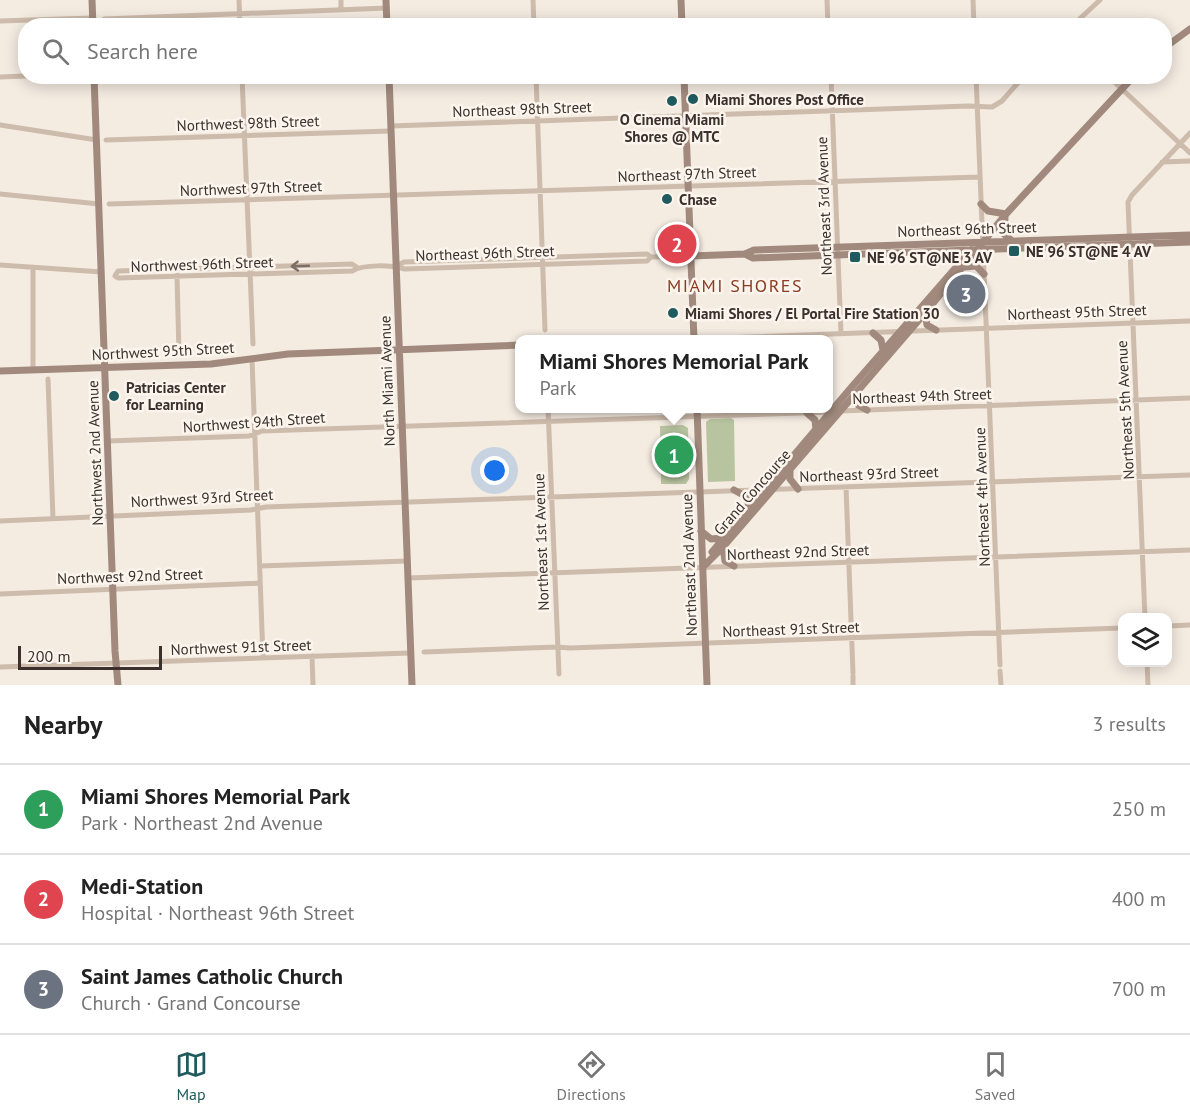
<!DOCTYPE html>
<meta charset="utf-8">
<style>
body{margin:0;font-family:"PT Sans",sans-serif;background:#f2f2f2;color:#222}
.controls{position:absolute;right:18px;bottom:18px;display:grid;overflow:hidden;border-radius:12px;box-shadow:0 3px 15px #0003}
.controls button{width:54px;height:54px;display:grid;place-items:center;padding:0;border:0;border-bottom:2px solid #e0e0e0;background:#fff;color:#222;font:30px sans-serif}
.scale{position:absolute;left:18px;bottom:15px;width:144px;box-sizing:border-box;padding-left:6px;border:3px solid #3b302b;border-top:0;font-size:16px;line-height:21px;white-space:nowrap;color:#3b302b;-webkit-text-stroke:4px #fbf5ee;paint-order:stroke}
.you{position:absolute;left:495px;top:471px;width:21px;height:21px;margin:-15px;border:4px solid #fff;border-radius:50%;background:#1a73e8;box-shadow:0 0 0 9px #1a73e833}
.badge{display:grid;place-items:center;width:39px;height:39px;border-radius:50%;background:#1f5a5e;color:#fff;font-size:20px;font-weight:700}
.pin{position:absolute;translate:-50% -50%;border:3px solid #fff;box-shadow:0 2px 6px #0006}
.popup{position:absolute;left:515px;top:335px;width:318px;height:78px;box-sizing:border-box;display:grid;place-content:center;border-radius:12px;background:#fff;filter:drop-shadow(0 2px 4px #0005);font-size:20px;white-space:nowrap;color:#767676}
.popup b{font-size:22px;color:#222}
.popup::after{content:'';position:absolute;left:50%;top:100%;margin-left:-12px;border:12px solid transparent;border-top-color:#fff}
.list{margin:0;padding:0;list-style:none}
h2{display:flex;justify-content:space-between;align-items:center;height:78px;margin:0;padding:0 24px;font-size:26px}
h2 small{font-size:20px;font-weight:400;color:#767676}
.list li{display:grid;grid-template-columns:39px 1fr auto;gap:18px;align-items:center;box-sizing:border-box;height:90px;padding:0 24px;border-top:2px solid #e0e0e0}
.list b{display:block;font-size:22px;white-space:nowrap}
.list p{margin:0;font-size:20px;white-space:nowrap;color:#767676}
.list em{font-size:20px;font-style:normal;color:#767676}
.icon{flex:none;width:33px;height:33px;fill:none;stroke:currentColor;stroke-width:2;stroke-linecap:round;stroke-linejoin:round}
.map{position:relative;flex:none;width:1190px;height:685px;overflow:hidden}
.search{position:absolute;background:#fff;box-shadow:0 3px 15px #0003;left:18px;right:18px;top:18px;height:66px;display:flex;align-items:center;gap:15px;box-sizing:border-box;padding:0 21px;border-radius:24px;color:#767676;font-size:22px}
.sheet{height:348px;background:#fff}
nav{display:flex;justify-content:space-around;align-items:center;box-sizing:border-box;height:84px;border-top:2px solid #e0e0e0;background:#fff;font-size:16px;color:#767676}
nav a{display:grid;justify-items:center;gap:3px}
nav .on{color:#1f5a5e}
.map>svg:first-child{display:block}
.green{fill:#b8c4a0}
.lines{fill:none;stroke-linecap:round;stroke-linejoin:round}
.street{stroke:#cdbbac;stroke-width:5}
.secondary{stroke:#a18a7d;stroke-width:7}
.oneway{stroke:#7d6f65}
.poi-dot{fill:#1f5a5e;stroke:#fbf5ee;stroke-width:2}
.labels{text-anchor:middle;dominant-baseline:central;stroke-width:5;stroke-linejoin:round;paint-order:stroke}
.poi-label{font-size:15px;font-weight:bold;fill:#3b302b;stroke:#fbf5ee;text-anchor:start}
.street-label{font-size:15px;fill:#3b302b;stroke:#fbf5ee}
.quarter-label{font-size:18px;letter-spacing:1.5px;fill:#8c3b22;stroke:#fbf5ee}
</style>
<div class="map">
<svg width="1190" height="685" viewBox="0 0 1190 685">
<rect width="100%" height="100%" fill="#f4ebe1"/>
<path class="green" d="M731 418 734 420 735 481 708 482 706 422 710 419Z
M683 425 688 428 689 479 686 484H661L660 426Z"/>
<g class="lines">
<path class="street" d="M239 0 240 26
M341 0V9
M533 0 534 26
M827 0 828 26
M973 0 974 26
M104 19 387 8
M0 21 92 18
M1072 26 1100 0
M242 76 253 344
M536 76 545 330
M831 76 841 334
M976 76 1000 665
M1108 76 1190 153
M0 77 26 76
M0 125 97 140
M391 126 968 106 992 107 1002 101 1024 76
M106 140 391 131
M1162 162 1190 161
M0 194 99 204
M109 204 980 177
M0 265 102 272
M396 266 404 262 647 254 651 257 691 256
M33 267V370
M358 268 352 264 118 271 115 276 118 278 352 271C364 264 391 265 405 269L647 261 651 257
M177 275 179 354
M694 339 1190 321
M252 359 263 658
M48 379 53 519
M548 408 559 674
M840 411 1190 398
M108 441 249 436 262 431 831 412
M846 487 853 673
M0 521 251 510 266 507 1190 475
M260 566 407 561
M408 578 1190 550
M0 594 260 583
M1145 618 1128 202 1132 195 1190 133
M1168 626 1190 625
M424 652 557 647 570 648 1122 628
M312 656 313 685
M1147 662 1148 685
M0 667 410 653
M1000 671 1001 685
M853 676V685"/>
<path class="secondary" d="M92 0 93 26
M386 0 387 26
M681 0 682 26
M1164 48 1190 29
M94 76 115 651 118 685
M389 76 412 685
M684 76 694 340
M981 204 988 211 1006 214
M1005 217 1004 234 1011 240
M745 254 753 258 1190 242
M691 256 745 254 754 250 1190 235
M964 267 976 266 984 274
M925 313 927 325 936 330
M873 333 881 340 883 350
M678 340 694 339
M0 371 211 364 288 354 520 345
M855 393 858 405 867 410
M697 408 707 685
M807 413 815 420 816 430
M790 469V479L798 489
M734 490 747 497 749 508
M701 531 711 539 722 538
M723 548 725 561 734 566
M712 552 849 390 972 249
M703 567 723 547 925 313 1006 214 1134 76"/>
</g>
<defs><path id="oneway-shaft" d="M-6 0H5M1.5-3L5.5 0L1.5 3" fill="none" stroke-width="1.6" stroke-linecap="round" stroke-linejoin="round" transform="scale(1.5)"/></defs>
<use class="oneway" href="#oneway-shaft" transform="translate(300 266) rotate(178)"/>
<g class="poi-dot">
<circle cx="693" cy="99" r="6"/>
<circle cx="672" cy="101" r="6"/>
<circle cx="667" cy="199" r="6"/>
<rect x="1008" y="245" width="12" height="12" rx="3"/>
<rect x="849" y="251" width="12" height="12" rx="3"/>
<circle cx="673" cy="313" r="6"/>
<circle cx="114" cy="396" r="6"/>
</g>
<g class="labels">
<g class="poi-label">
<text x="705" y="99">Miami Shores Post Office</text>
<text x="672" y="119" text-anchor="middle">O Cinema Miami<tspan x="672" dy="17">Shores @ MTC</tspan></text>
<text x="679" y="199">Chase</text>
<text x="1026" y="251">NE 96 ST@NE 4 AV</text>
<text x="867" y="257">NE 96 ST@NE 3 AV</text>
<text x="685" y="313">Miami Shores / El Portal Fire Station 30</text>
<text x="126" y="387">Patricias Center<tspan x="126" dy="17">for Learning</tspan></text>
</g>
<g class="street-label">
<text transform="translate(522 109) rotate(-2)">Northeast 98th Street</text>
<text transform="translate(248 123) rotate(-2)">Northwest 98th Street</text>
<text transform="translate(687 174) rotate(-2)">Northeast 97th Street</text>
<text transform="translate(251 188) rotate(-2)">Northwest 97th Street</text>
<text transform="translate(824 206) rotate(-92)">Northeast 3rd Avenue</text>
<text transform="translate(967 229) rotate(-2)">Northeast 96th Street</text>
<text transform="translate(485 253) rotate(-2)">Northeast 96th Street</text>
<text transform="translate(202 264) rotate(-2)">Northwest 96th Street</text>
<text transform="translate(1077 312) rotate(-2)">Northeast 95th Street</text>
<text transform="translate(163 351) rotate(-3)">Northwest 95th Street</text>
<text transform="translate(387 381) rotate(-92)">North Miami Avenue</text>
<text transform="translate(922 396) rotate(-2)">Northeast 94th Street</text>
<text transform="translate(1125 410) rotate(-93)">Northeast 5th Avenue</text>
<text transform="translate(254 422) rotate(-4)">Northwest 94th Street</text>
<text transform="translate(95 453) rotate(-92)">Northwest 2nd Avenue</text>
<text transform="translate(869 474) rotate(-2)">Northeast 93rd Street</text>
<text transform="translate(752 492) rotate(-49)">Grand Concourse</text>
<text transform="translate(982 497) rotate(-92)">Northeast 4th Avenue</text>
<text transform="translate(202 498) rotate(-3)">Northwest 93rd Street</text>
<text transform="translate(541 542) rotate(-92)">Northeast 1st Avenue</text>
<text transform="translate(798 552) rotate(-2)">Northeast 92nd Street</text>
<text transform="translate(689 565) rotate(-92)">Northeast 2nd Avenue</text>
<text transform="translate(130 576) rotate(-2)">Northwest 92nd Street</text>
<text transform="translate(791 629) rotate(-2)">Northeast 91st Street</text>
<text transform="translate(241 647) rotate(-2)">Northwest 91st Street</text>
</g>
<g class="quarter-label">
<text x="735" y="285">MIAMI SHORES</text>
</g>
</g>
</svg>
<div class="controls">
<button><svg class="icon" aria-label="layers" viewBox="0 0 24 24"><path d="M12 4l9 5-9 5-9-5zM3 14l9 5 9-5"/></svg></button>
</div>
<div class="scale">200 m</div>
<div class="you"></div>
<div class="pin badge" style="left:674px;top:455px;background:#2e9e5b">1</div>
<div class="popup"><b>Miami Shores Memorial Park</b>Park</div>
<div class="pin badge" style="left:677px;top:244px;background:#e0444e">2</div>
<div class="pin badge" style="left:966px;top:294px;background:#6b7280">3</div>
<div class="search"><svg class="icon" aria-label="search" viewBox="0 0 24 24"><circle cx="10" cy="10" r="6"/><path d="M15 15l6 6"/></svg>Search here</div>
</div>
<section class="sheet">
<h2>Nearby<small>3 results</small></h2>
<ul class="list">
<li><span class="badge" style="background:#2e9e5b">1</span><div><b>Miami Shores Memorial Park</b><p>Park · Northeast 2nd Avenue</p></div><em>250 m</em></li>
<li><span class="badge" style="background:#e0444e">2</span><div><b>Medi-Station</b><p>Hospital · Northeast 96th Street</p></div><em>400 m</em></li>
<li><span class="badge" style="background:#6b7280">3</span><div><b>Saint James Catholic Church</b><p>Church · Grand Concourse</p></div><em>700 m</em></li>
</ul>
</section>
<nav>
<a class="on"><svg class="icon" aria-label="map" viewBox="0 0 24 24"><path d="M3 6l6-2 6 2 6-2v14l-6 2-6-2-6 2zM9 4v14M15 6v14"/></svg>Map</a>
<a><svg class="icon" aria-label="directions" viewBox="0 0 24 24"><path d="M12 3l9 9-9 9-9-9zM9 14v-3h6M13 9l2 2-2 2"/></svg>Directions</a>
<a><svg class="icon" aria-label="saved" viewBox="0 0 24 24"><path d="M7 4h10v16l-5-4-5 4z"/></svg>Saved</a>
</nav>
